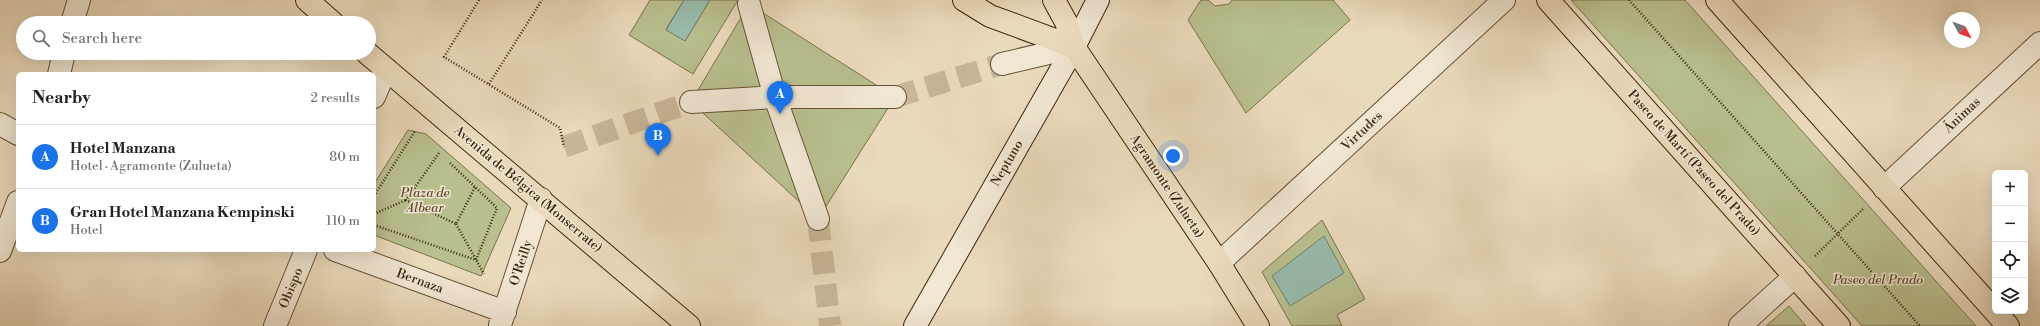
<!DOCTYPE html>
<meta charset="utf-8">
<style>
body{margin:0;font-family:"Libre Bodoni",serif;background:#f6f6f6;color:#222}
.controls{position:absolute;right:12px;bottom:12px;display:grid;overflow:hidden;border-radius:6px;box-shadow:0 4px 16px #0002}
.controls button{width:36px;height:36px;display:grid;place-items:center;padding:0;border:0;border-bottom:1px solid #e0e0e0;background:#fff;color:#222;font:20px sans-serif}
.compass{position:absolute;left:1944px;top:12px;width:36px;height:36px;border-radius:50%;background:#fff;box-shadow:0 4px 16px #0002;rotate:131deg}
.you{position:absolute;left:1173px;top:156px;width:14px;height:14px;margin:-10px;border:3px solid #fff;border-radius:50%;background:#1a73e8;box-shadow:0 0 0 6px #1a73e833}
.badge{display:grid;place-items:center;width:26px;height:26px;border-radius:50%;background:#1a73e8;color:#fff;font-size:13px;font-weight:700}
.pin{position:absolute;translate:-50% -33px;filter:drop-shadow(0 1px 2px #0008)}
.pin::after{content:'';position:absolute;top:21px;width:14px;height:12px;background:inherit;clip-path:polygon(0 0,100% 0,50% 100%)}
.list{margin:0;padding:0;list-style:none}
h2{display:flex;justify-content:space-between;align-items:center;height:52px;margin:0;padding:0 16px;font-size:17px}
h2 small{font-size:13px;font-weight:400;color:#767676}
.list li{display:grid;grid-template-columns:26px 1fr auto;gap:12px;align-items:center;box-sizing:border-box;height:64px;padding:0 16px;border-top:1px solid #e0e0e0}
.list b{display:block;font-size:15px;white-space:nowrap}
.list p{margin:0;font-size:13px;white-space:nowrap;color:#767676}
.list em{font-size:13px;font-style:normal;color:#767676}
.icon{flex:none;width:22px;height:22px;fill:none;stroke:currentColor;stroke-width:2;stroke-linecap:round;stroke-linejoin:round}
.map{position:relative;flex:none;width:2040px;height:326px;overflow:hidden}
.search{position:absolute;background:#fff;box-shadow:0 4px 16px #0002;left:16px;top:16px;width:360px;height:44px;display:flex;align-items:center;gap:10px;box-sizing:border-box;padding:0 14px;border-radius:22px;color:#767676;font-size:15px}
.panel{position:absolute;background:#fff;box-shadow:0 4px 16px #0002;left:16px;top:72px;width:360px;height:180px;border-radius:6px}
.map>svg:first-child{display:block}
.green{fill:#b9bf8f;stroke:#7b724c}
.water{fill:#98bbac;stroke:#747f6b}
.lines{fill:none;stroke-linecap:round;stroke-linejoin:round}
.street-tunnel{stroke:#c7b698;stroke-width:22;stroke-dasharray:22 11;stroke-linecap:butt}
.street-casing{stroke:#685236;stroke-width:24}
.secondary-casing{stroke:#3d250a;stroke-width:24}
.primary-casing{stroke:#3d250a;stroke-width:24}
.path{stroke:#3d250a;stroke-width:2.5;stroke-dasharray:1 2;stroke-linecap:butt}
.street{stroke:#f1e7d3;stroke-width:22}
.secondary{stroke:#f1e7d3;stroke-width:22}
.primary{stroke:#eadabc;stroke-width:22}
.labels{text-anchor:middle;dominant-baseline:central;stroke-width:3;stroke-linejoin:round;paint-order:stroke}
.street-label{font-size:13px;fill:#3d250a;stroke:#f1e7d3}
.park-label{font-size:13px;font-style:italic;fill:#5c4c2b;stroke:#f1e7d3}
</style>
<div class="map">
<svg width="2040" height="326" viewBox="0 0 2040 326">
<rect width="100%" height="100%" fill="#eadabc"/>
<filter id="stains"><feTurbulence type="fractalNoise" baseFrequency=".005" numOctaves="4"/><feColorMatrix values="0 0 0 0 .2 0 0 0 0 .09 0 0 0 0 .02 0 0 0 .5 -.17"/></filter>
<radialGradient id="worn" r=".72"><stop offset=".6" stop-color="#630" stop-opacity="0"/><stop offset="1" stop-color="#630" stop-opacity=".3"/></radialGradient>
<path class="green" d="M650 0H684L666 29 685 41 710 0H738L693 74 629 35Z
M1201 0H1208L1215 6 1229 4 1232 0H1333L1350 20 1246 113 1188 20Z
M1571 0H1685L1976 326H1862Z
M749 4 895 97 818 219 691 102Z
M408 130 426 134 511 208 481 276 374 235V184Z
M1322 220 1365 299 1337 315 1342 326H1292L1262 272Z
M1789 306 1806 326H1766Z"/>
<path class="water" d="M684 0H710L685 41 666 30Z
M1324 236 1344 273 1290 306 1272 276Z"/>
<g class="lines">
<path class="street-tunnel" d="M895 97 1002 64
M564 147 691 102
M818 219 830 326"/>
<defs>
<path id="street" d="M749 4 775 97 818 219
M72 23 79 0
M1002 64 1074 47
M59 74 64 53
M374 97 386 69
M691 102 775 97H895
M0 124 18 134
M1884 188 2040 43
M335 250 505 312
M0 251 18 202
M1219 263 1504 0
M500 325 541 199
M275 326 306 250
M1740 326 1795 276"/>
<path id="secondary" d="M915 326 1074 47 1098 0"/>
<path id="primary" d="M307 0 333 23
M964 0 990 16 1074 47
M1054 0 1066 22 1074 47 1219 263 1258 326
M1548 0 1839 326
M1717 0 2008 326
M367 53 689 326"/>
</defs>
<use href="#street" class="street-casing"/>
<use href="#secondary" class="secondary-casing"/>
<use href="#primary" class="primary-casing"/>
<path class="path" d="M479 0 444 57 560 128 564 147
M1629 0 1920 326
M489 84 542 0
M439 153 406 200 456 224 475 187
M374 196 415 131
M374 214 406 200
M456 224 484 274
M374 225 476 260 497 208 450 163
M1815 256 1864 208"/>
<use href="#street" class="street"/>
<use href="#secondary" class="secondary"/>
<use href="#primary" class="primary"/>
</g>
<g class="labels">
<g class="street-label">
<text transform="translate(1962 115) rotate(-43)">Ánimas</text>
<text transform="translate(1362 131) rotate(-43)">Virtudes</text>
<text transform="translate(1007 163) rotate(-60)">Neptuno</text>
<text transform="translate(1694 163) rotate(48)">Paseo de Martí (Paseo del Prado)</text>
<text transform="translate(1167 186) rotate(56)">Agramonte (Zulueta)</text>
<text transform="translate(528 189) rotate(40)">Avenida de Bélgica (Monserrate)</text>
<text transform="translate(521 263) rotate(-72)">O'Reilly</text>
<text transform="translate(420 281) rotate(20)">Bernaza</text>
<text transform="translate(291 288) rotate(-68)">Obispo</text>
</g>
<g class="park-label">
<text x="425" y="193">Plaza de<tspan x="425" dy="15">Albear</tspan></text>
<text x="1878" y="280">Paseo del Prado</text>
</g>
</g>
<rect width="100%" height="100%" filter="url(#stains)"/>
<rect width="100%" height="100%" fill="url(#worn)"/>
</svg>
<div class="controls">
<button>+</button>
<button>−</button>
<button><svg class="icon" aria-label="locate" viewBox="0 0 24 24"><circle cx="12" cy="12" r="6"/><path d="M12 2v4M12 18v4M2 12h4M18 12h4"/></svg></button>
<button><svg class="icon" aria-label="layers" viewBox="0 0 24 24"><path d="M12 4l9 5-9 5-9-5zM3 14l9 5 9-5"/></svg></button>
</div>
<svg class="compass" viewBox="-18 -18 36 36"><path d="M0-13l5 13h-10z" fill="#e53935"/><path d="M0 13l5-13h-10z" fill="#767676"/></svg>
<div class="you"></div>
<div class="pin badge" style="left:780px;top:114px">A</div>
<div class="pin badge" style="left:658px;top:156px">B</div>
<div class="search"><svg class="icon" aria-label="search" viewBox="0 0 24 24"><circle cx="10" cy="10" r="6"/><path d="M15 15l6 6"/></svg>Search here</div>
<section class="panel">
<h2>Nearby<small>2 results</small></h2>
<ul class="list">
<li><span class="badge">A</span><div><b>Hotel Manzana</b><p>Hotel · Agramonte (Zulueta)</p></div><em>80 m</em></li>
<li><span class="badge">B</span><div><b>Gran Hotel Manzana Kempinski</b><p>Hotel</p></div><em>110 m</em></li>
</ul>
</section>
</div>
